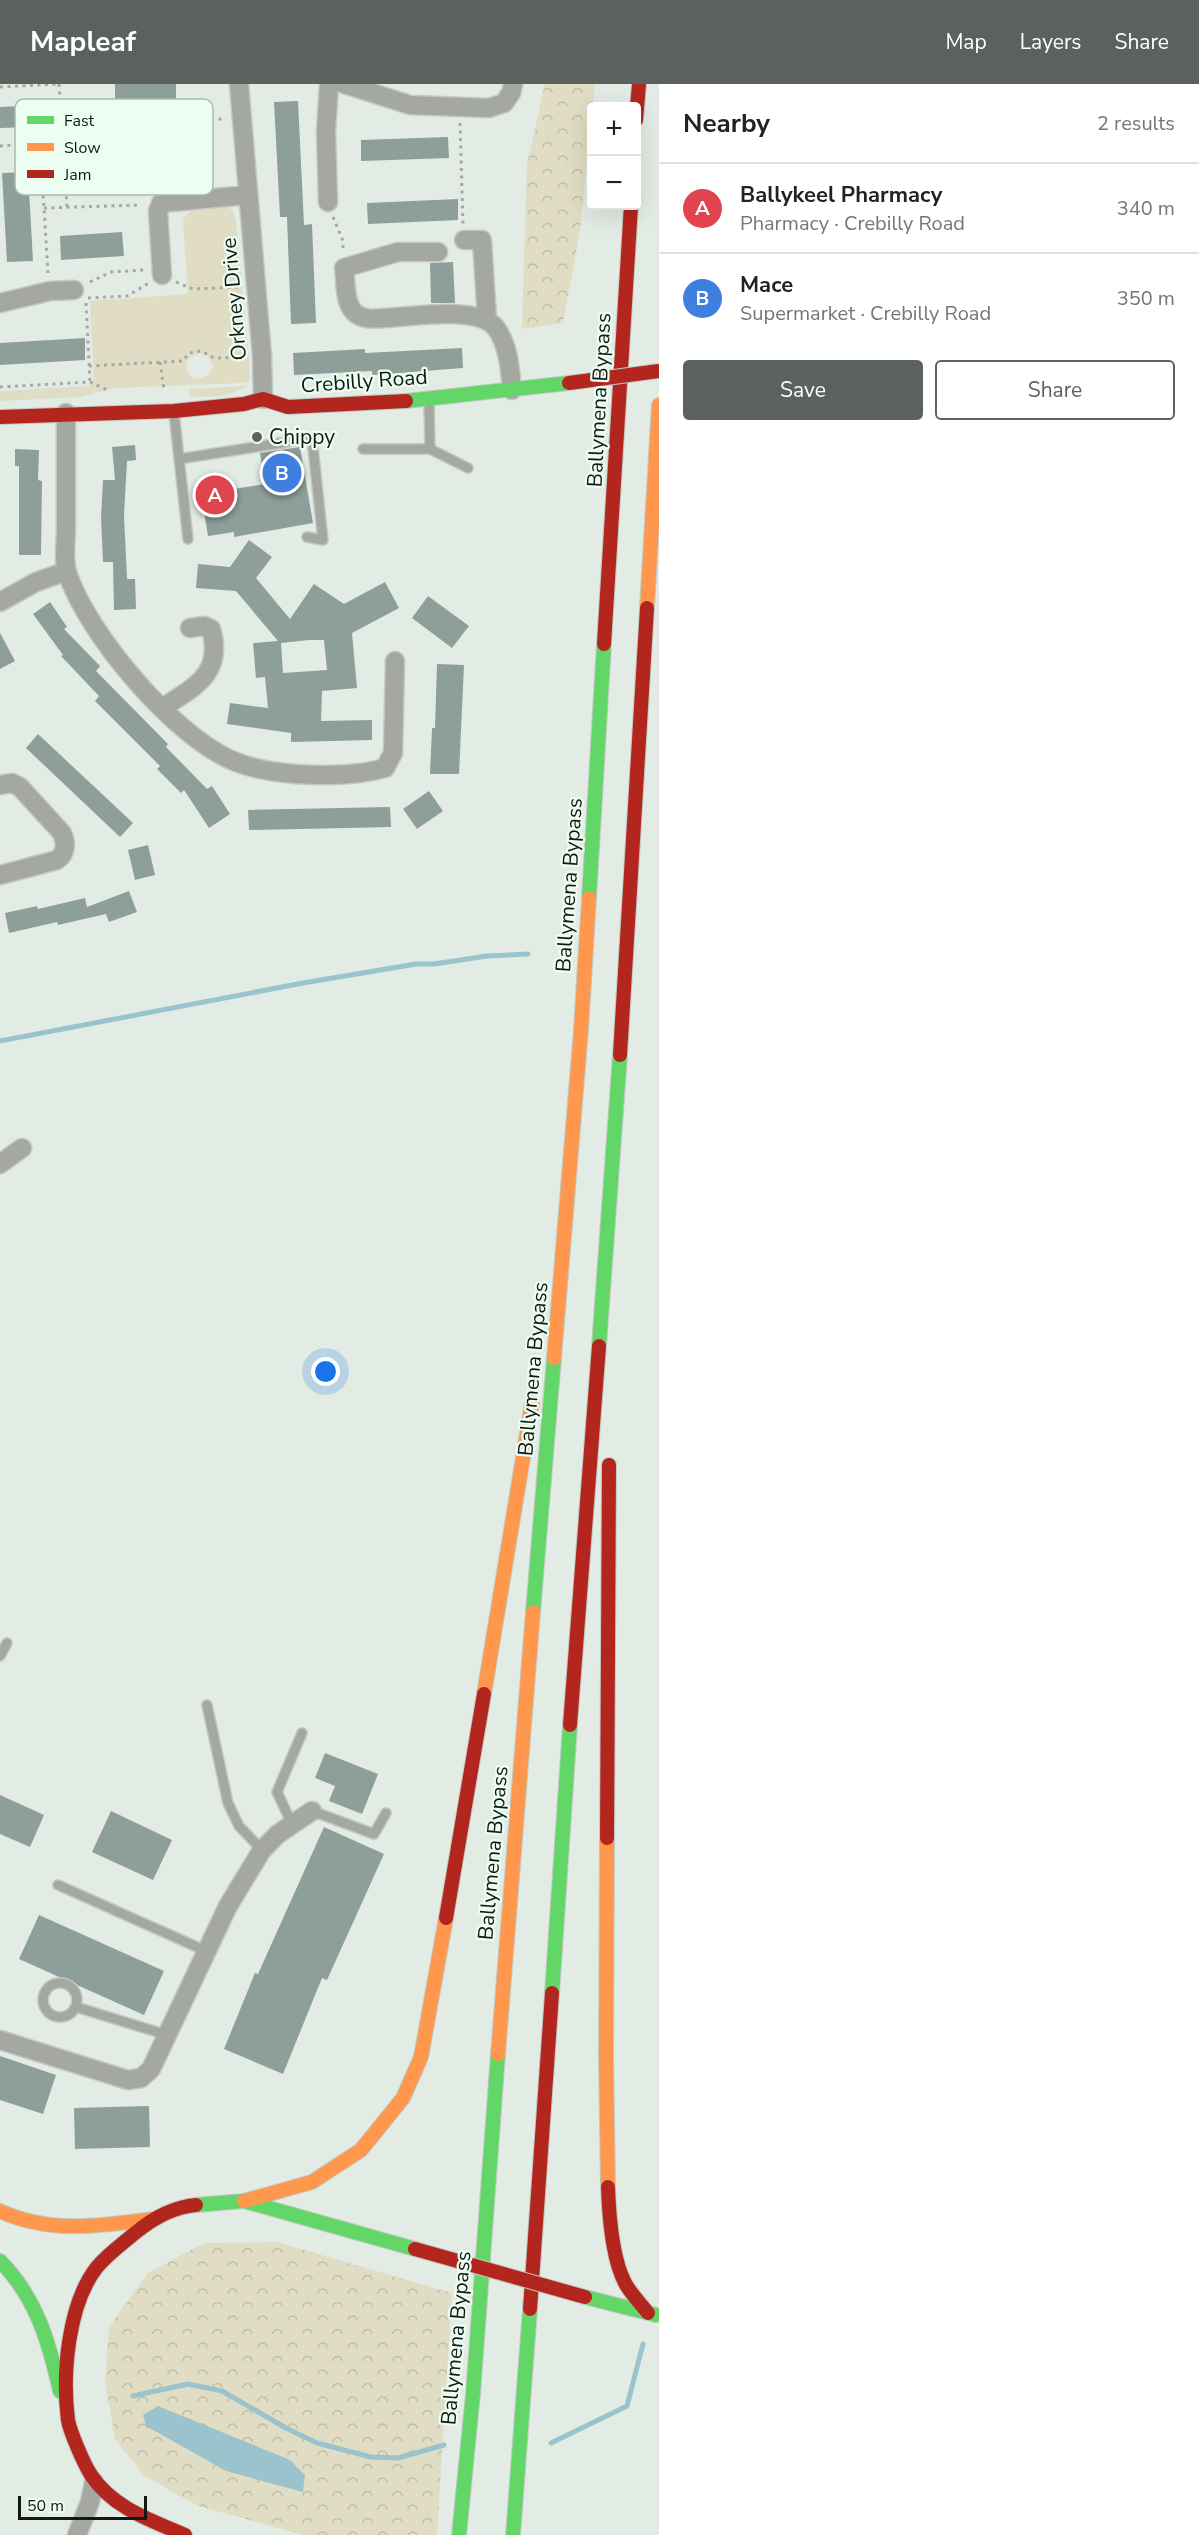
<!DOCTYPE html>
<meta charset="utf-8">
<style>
body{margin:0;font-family:"Nunito Sans",sans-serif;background:#f6f6f6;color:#222}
.controls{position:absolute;right:18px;top:18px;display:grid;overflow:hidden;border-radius:6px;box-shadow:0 6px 24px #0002}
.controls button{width:54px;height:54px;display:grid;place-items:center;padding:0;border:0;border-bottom:2px solid #e0e0e0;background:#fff;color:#222;font:30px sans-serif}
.scale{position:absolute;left:18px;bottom:15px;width:129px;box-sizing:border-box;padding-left:6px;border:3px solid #121814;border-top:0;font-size:16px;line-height:21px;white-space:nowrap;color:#121814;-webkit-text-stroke:4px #ecfdf1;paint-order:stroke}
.you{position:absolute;left:326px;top:1288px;width:21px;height:21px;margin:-15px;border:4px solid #fff;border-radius:50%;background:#1a73e8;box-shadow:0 0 0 9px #1a73e833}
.badge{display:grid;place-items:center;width:39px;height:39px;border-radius:50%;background:#5b625d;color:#fff;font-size:20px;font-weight:700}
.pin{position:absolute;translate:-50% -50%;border:3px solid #fff;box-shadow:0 2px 6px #0006}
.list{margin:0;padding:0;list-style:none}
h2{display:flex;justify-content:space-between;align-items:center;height:78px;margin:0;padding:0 24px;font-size:26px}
h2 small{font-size:20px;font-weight:400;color:#767676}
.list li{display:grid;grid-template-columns:39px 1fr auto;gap:18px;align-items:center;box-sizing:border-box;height:90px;padding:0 24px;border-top:2px solid #e0e0e0}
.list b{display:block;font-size:22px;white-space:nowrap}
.list p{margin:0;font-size:20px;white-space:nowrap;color:#767676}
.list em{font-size:20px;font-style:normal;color:#767676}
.actions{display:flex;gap:12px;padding:18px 24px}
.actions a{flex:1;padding:14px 0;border:2px solid #5b625d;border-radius:6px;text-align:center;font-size:21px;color:#5b625d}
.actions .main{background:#5b625d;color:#fff}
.map{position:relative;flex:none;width:659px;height:2451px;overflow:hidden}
header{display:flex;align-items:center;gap:36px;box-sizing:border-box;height:84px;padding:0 30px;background:#5b625d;color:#fff}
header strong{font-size:28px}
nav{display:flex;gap:33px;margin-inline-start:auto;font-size:21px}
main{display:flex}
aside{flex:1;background:#fff}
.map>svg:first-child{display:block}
.green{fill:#e0ddc4;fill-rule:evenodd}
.forest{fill:url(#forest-crowns)}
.water{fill:#9bc3cd}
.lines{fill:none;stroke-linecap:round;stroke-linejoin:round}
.stream{stroke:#9bc3cd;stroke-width:5}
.building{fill:#8e9e9a;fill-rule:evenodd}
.lane-casing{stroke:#c2c9c4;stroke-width:12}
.street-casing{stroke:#c2c9c4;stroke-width:21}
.fast-casing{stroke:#c2c9c4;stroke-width:16}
.slow-casing{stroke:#c2c9c4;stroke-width:16}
.jam-casing{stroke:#c2c9c4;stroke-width:16}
.path{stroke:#a5a9a4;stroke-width:3;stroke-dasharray:3 4.5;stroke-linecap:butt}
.lane{stroke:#a4a8a1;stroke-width:9}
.street{stroke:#a4a8a1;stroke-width:18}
.fast{stroke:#63d668;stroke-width:14}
.slow{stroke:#ff974d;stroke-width:14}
.jam{stroke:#b3261e;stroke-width:14}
.jam-bridge-casing{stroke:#c2c9c4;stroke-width:16;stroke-linecap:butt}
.jam-bridge{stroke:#b3261e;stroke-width:14}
.poi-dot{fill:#5b625d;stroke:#ecfdf1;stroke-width:2}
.labels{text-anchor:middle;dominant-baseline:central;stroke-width:4.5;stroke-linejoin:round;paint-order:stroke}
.street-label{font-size:21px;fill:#121814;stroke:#ecfdf1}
.poi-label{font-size:21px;fill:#121814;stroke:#ecfdf1;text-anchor:start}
.key{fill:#ecfdf1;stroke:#abb8af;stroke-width:1.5}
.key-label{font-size:16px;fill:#121814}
</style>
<header>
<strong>Mapleaf</strong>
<nav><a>Map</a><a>Layers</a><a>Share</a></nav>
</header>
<main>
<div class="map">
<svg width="659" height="2451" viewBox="0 0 659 2451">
<defs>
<pattern id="forest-crowns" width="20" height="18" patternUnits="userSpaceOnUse" patternTransform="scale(1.5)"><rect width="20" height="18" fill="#e0ddc4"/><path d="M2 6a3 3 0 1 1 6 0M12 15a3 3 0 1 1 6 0" fill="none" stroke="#bfbda8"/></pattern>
</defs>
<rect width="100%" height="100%" fill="#e2ece5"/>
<path class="green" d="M227 122 233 127 236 138 250 286 249 297 244 299 114 304 81 313 0 317V307L89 302 94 295 90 217 188 210 183 137C190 119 209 123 227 122ZM200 269 208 272 213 283 209 291 197 295C187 292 184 284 189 274Z
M250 302 223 312 190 313 189 305Z"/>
<path class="forest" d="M545 0H595L580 147 563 239 522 245 527 80Z
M277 2158 452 2209 437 2451H304L198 2422 143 2391 115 2355 105 2298 109 2243 148 2189 204 2159Z"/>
<path class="water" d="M158 2322 290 2376 305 2391 303 2408 226 2387 146 2342 143 2331Z"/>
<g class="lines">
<path class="stream" d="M0 957 303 899 416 880H434L487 872 528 870
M133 2312 188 2300 222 2307 286 2344 317 2359 371 2373 398 2374 444 2361
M551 2359 627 2322 643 2260"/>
</g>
<path class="building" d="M115 0H176V17L115 18Z
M298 17 304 141 312 140 316 239 291 240 287 133H280L274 18Z
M59 20 60 42 0 44V23Z
M448 53 449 74 361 77V56Z
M28 88 33 177 7 178 2 89Z
M458 115V136L368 140 367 119Z
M122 148 124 172 61 176 60 152Z
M453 178 455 219H431L430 179Z
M85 254V276L0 281V259Z
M462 264 463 284 386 290 372 291V287L294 291 293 269 365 265V269Z
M135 361 136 376 127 377 124 431 127 495H135L136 525 114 526 113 478H103L101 433 103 396H115L112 363Z
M300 363 313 439 234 453V448L208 452 201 410 265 400 260 369Z
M15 365 39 366 38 396 42 397 41 471H19V382H15Z
M249 456 272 473 256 494 290 535 314 500 344 520 385 498 399 524 352 549 357 604 322 607 321 637 372 636V656L291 658V649L227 640 230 619 268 624 265 593 256 594 253 559 278 557 236 507 196 504 198 480 230 483ZM309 556H324L327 586 283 589 281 559Z
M428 512 469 542 452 564 412 534Z
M50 518 67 543 64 545 100 582 96 587 168 660 166 663 207 705 212 702 230 730 209 744 184 706 181 709 157 685 160 682 95 617 99 612 61 572 63 571 33 530Z
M0 549 15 577 0 585Z
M437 580 464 581 459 690H430L432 644H435Z
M38 650 133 739 120 753 26 664Z
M429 707 443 727 417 745 403 725Z
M390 723 391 743 249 746 248 726Z
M148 761 155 791 135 796 128 766Z
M129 807 137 828 109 838 106 830 58 841 57 838 9 849 5 829 37 822 38 825 85 814 87 823Z
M325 1669 378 1690 362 1730 329 1717 335 1702 315 1694Z
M0 1711 44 1731 30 1763 0 1750Z
M111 1727 172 1756 153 1796 92 1768Z
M324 1743 384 1770 327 1896 322 1894 283 1990 224 1965 255 1889 258 1890Z
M39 1831 164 1887 144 1931 19 1875Z
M0 1972 56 1991 43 2030 0 2016Z
M149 2022 150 2063 75 2065 74 2024Z"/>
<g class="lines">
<defs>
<path id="lane" d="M429 317 430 365
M174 329 188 455
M363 365H430L468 384
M179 375 312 354 323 456 307 453
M0 1572 7 1559
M207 1621 228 1719 239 1742 262 1766
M312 1727 374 1750 386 1729
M292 1740 277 1708 302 1649
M58 1801 206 1867
M43 1916a17 17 0 1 1 34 0a17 17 0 1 1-34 0Z
M76 1923 167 1951"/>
<path id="street" d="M239 0 262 272 263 315
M344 0 410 21 489 24 504 19 511 9 513 0
M328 118 326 48 329 0
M464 156H482L487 236
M438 168H398L344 184C346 197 344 218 354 228 362 236 374 235 385 234 412 233 478 221 496 244 509 262 510 286 512 306
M162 191 158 127 161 119 247 111
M0 219 50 207 74 206
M66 329C66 367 66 405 66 443 66 457 63 475 67 488 87 550 176 655 236 678 274 693 346 695 385 684L393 669 395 577
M0 518 36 498 67 487
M162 624C194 603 224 590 211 545L204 542 190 544
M0 701 12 699 20 703 62 749C66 758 67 769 57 776L0 791
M0 1080 22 1064
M0 1956 128 1996 141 1994 151 1985 228 1822 262 1766 278 1750 312 1727
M77 2451 90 2418 94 2398"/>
<path id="fast" d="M406 317 569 299
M589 814 604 560
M599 1262 620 971
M533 1528 554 1274
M552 1909 570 1641
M196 2121 244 2117 415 2165
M0 2177C36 2213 49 2258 60 2307
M585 2213 656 2231
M459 2451 473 2310 498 1970
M513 2451 530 2225"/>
<path id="slow" d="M647 524 659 321
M554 1274 581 946 589 814
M484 1610 532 1319
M607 1754 606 1972 608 2103
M498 1970 533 1528
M244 2117 312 2098 361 2066 403 2014 421 1973 446 1834
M0 2127C50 2150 100 2142 153 2135"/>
<path id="jam" d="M636 36 639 0
M0 333 174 327 244 320 263 315 288 323 406 317
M604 560 631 122
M620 971 647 524
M570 1641 599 1262
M607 1754 609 1381
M446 1834 484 1610
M608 2103C609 2132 612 2174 625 2199 631 2210 641 2220 648 2229
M530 2225 552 1909
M185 2451C150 2436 113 2424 91 2391 84 2380 70 2348 68 2336 62 2290 68 2220 97 2183 108 2170 122 2160 135 2149 152 2135 173 2123 196 2121"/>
</defs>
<use href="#lane" class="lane-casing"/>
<use href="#street" class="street-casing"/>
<use href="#fast" class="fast-casing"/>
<use href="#slow" class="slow-casing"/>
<use href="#jam" class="jam-casing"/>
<path class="path" d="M59 0 67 123
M0 3 59 0
M460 39 463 140
M61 42 224 35
M40 59 48 189
M0 62 61 58
M42 99 64 97
M44 124 141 121
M333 133 343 157V167
M90 198 111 188 144 186
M176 198 193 205 240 203
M88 214 127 212 149 199
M86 219 90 298
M160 278 164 306
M89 282 183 277 189 269 201 267 214 274 246 273
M0 303 90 298 110 307"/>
<use href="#lane" class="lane"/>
<use href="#street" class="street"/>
<use href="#fast" class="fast"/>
<use href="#slow" class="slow"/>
<use href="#jam" class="jam"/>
<defs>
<path id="jam-bridge" d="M569 299 659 287
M415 2165 585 2213"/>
</defs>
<use href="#jam-bridge" class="jam-bridge-casing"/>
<use href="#jam-bridge" class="jam-bridge"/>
</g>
<circle class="poi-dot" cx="257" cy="353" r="6"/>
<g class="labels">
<g class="street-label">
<text transform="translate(234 215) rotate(-95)">Orkney Drive</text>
<text transform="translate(364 297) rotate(-4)">Crebilly Road</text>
<text transform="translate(599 316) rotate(-87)">Ballymena Bypass</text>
<text transform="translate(569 801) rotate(-86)">Ballymena Bypass</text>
<text transform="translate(533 1285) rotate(-85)">Ballymena Bypass</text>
<text transform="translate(493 1769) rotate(-85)">Ballymena Bypass</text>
<text transform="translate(456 2254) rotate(-85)">Ballymena Bypass</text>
</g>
<g class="poi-label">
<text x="269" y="353">Chippy</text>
</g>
</g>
<rect x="15" y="15" width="198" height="96" rx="9" class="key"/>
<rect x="27" y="32" width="27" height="8" fill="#63d668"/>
<rect x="27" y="59" width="27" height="8" fill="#ff974d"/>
<rect x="27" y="86" width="27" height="8" fill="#b3261e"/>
<g class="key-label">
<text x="64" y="42">Fast</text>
<text x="64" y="69">Slow</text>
<text x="64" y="96">Jam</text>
</g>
</svg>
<div class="controls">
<button>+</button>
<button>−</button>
</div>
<div class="scale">50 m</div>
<div class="you"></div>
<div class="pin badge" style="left:215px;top:411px;background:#e0444e">A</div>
<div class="pin badge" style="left:282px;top:389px;background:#3f7fe0">B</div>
</div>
<aside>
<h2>Nearby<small>2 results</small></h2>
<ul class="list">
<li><span class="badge" style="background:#e0444e">A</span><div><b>Ballykeel Pharmacy</b><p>Pharmacy · Crebilly Road</p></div><em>340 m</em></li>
<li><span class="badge" style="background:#3f7fe0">B</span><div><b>Mace</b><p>Supermarket · Crebilly Road</p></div><em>350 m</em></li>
</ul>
<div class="actions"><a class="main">Save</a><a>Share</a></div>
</aside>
</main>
